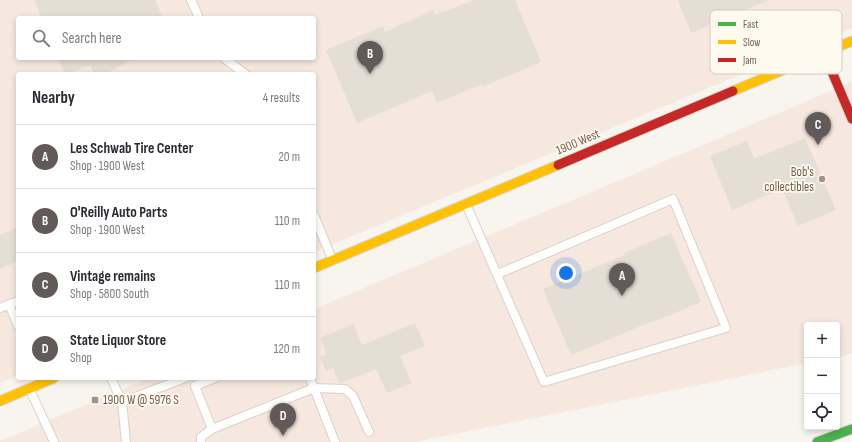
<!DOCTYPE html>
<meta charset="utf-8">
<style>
body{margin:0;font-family:"Sofia Sans Condensed",sans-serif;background:#f7f7f7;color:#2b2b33}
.controls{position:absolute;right:12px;bottom:12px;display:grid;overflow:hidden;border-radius:4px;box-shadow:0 2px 6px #0003}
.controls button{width:36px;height:36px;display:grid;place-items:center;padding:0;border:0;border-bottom:1px solid #e1e1e2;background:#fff;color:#2b2b33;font:20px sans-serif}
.you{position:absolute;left:566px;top:273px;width:14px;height:14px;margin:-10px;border:3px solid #fff;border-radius:50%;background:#1a73e8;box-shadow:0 0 0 6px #1a73e833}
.badge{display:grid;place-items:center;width:26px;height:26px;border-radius:50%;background:#615a58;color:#fff;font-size:13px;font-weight:700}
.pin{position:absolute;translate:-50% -33px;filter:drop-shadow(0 1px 2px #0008)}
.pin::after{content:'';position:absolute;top:21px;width:14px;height:12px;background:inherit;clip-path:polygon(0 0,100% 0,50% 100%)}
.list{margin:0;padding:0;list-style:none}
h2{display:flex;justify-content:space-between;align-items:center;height:52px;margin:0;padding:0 16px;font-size:17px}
h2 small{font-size:13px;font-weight:400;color:#7c7c81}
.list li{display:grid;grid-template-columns:26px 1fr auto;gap:12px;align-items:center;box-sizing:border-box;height:64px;padding:0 16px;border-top:1px solid #e1e1e2}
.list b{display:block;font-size:15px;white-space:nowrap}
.list p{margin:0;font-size:13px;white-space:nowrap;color:#7c7c81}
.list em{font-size:13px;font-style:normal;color:#7c7c81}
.icon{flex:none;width:22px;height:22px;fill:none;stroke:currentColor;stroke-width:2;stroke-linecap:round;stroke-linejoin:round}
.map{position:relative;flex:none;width:852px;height:442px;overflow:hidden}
.search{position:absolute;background:#fff;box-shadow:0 2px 6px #0003;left:16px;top:16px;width:300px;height:44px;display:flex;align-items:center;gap:10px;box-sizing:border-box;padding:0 14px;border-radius:4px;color:#7c7c81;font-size:15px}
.panel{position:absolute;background:#fff;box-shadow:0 2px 6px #0003;left:16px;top:72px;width:300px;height:308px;border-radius:4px}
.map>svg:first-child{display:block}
.commercial{fill:#f6e8df;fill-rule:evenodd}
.building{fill:#e5ded5}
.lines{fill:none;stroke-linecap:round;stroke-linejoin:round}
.lane-casing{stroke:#d7d2cc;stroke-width:10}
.fast-casing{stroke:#d8d2cb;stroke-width:11}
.slow-casing{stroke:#d8d2cb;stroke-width:11}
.jam-casing{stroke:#d8d2cb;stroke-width:11}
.lane{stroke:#fefefc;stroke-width:8}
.fast{stroke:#4caf50;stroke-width:9}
.slow{stroke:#ffc107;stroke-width:9}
.jam{stroke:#c62828;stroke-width:9}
.poi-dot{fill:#a49385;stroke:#fffaf0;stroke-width:1.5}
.labels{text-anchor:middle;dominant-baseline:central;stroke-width:3.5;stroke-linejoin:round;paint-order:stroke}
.street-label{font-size:13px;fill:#775e4c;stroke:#fffaf0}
.poi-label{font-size:13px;fill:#775e4c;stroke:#fffaf0;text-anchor:end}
.key{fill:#fffaf0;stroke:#d6cbbf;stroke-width:1}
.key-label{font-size:11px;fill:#775e4c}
</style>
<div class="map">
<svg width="852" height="442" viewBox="0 0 852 442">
<rect width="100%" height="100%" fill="#f8f5ee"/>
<path class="commercial" d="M0 0H852V28L314 252V74H18V375L0 383ZM18 18H314V58H18Z
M852 82V354L837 357V325H807V363L415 442H0V441L149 378H314V309Z"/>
<path class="building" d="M34 0H155L163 18H42Z
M474 0H515L541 62 484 86 482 84 437 103 432 91 357 123 326 50 383 26 385 32 433 10 435 15Z
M678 0H769L691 33Z
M58 58H134L106 74H94L90 65 69 74H65Z
M805 138 836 210 798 226 782 189 732 210 710 156 747 141 754 159Z
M18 227V261L0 269V235Z
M671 233 701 302 653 322V321L571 355 543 289 625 255 624 253Z
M415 323 425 346 400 356 412 383 387 393 376 369 341 383H339L333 368 326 371 320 357 327 354 320 338 353 324 362 345Z"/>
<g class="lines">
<defs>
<path id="lane" d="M191 0 199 18
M224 58 245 74
M466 204 544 382 726 328 673 199 498 274
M314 215 332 259
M9 304 18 326
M0 308 18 301
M111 378 122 402 185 378
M215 378 195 386 212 429 314 388 345 389 353 396 369 432
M310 378 335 442
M30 390 54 442
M122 402 126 442
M201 442V437L212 429"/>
<path id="fast" d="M817 442 852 429"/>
<path id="slow" d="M733 91 852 41
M314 268 558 165
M0 401 54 378"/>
<path id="jam" d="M824 53 852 119
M558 165 733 91"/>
</defs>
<use href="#lane" class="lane-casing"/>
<use href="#fast" class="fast-casing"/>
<use href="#slow" class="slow-casing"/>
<use href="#jam" class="jam-casing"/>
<use href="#lane" class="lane"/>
<use href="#fast" class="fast"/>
<use href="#slow" class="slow"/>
<use href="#jam" class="jam"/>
</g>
<g class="poi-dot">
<circle cx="822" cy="179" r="4"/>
<rect x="91" y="396" width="8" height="8" rx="2"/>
</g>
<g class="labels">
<g class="street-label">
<text transform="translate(578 142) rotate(-23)">1900 West</text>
</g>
<g class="poi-label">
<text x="814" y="172">Bob's<tspan x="814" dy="15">collectibles</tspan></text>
<text x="103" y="400" text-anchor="start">1900 W @ 5976 S</text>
</g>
</g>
<rect x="710" y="10" width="132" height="64" rx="6" class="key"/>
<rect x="718" y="22" width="18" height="4" fill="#4caf50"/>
<rect x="718" y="40" width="18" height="4" fill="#ffc107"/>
<rect x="718" y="58" width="18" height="4" fill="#c62828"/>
<g class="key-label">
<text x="743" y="28">Fast</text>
<text x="743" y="46">Slow</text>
<text x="743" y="64">Jam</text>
</g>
</svg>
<div class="controls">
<button>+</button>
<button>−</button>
<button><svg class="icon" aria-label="locate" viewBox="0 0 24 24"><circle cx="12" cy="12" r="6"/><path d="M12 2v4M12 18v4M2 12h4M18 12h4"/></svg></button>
</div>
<div class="you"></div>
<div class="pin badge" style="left:622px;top:296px">A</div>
<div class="pin badge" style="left:370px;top:74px">B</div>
<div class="pin badge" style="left:818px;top:145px">C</div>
<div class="pin badge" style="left:283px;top:436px">D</div>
<div class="search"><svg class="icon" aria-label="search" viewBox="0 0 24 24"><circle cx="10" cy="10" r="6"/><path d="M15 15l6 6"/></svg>Search here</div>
<section class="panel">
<h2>Nearby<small>4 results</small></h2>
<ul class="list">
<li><span class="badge">A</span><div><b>Les Schwab Tire Center</b><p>Shop · 1900 West</p></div><em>20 m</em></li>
<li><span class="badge">B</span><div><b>O'Reilly Auto Parts</b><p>Shop · 1900 West</p></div><em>110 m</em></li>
<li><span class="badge">C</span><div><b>Vintage remains</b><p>Shop · 5800 South</p></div><em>110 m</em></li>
<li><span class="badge">D</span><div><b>State Liquor Store</b><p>Shop</p></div><em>120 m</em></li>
</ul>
</section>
</div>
